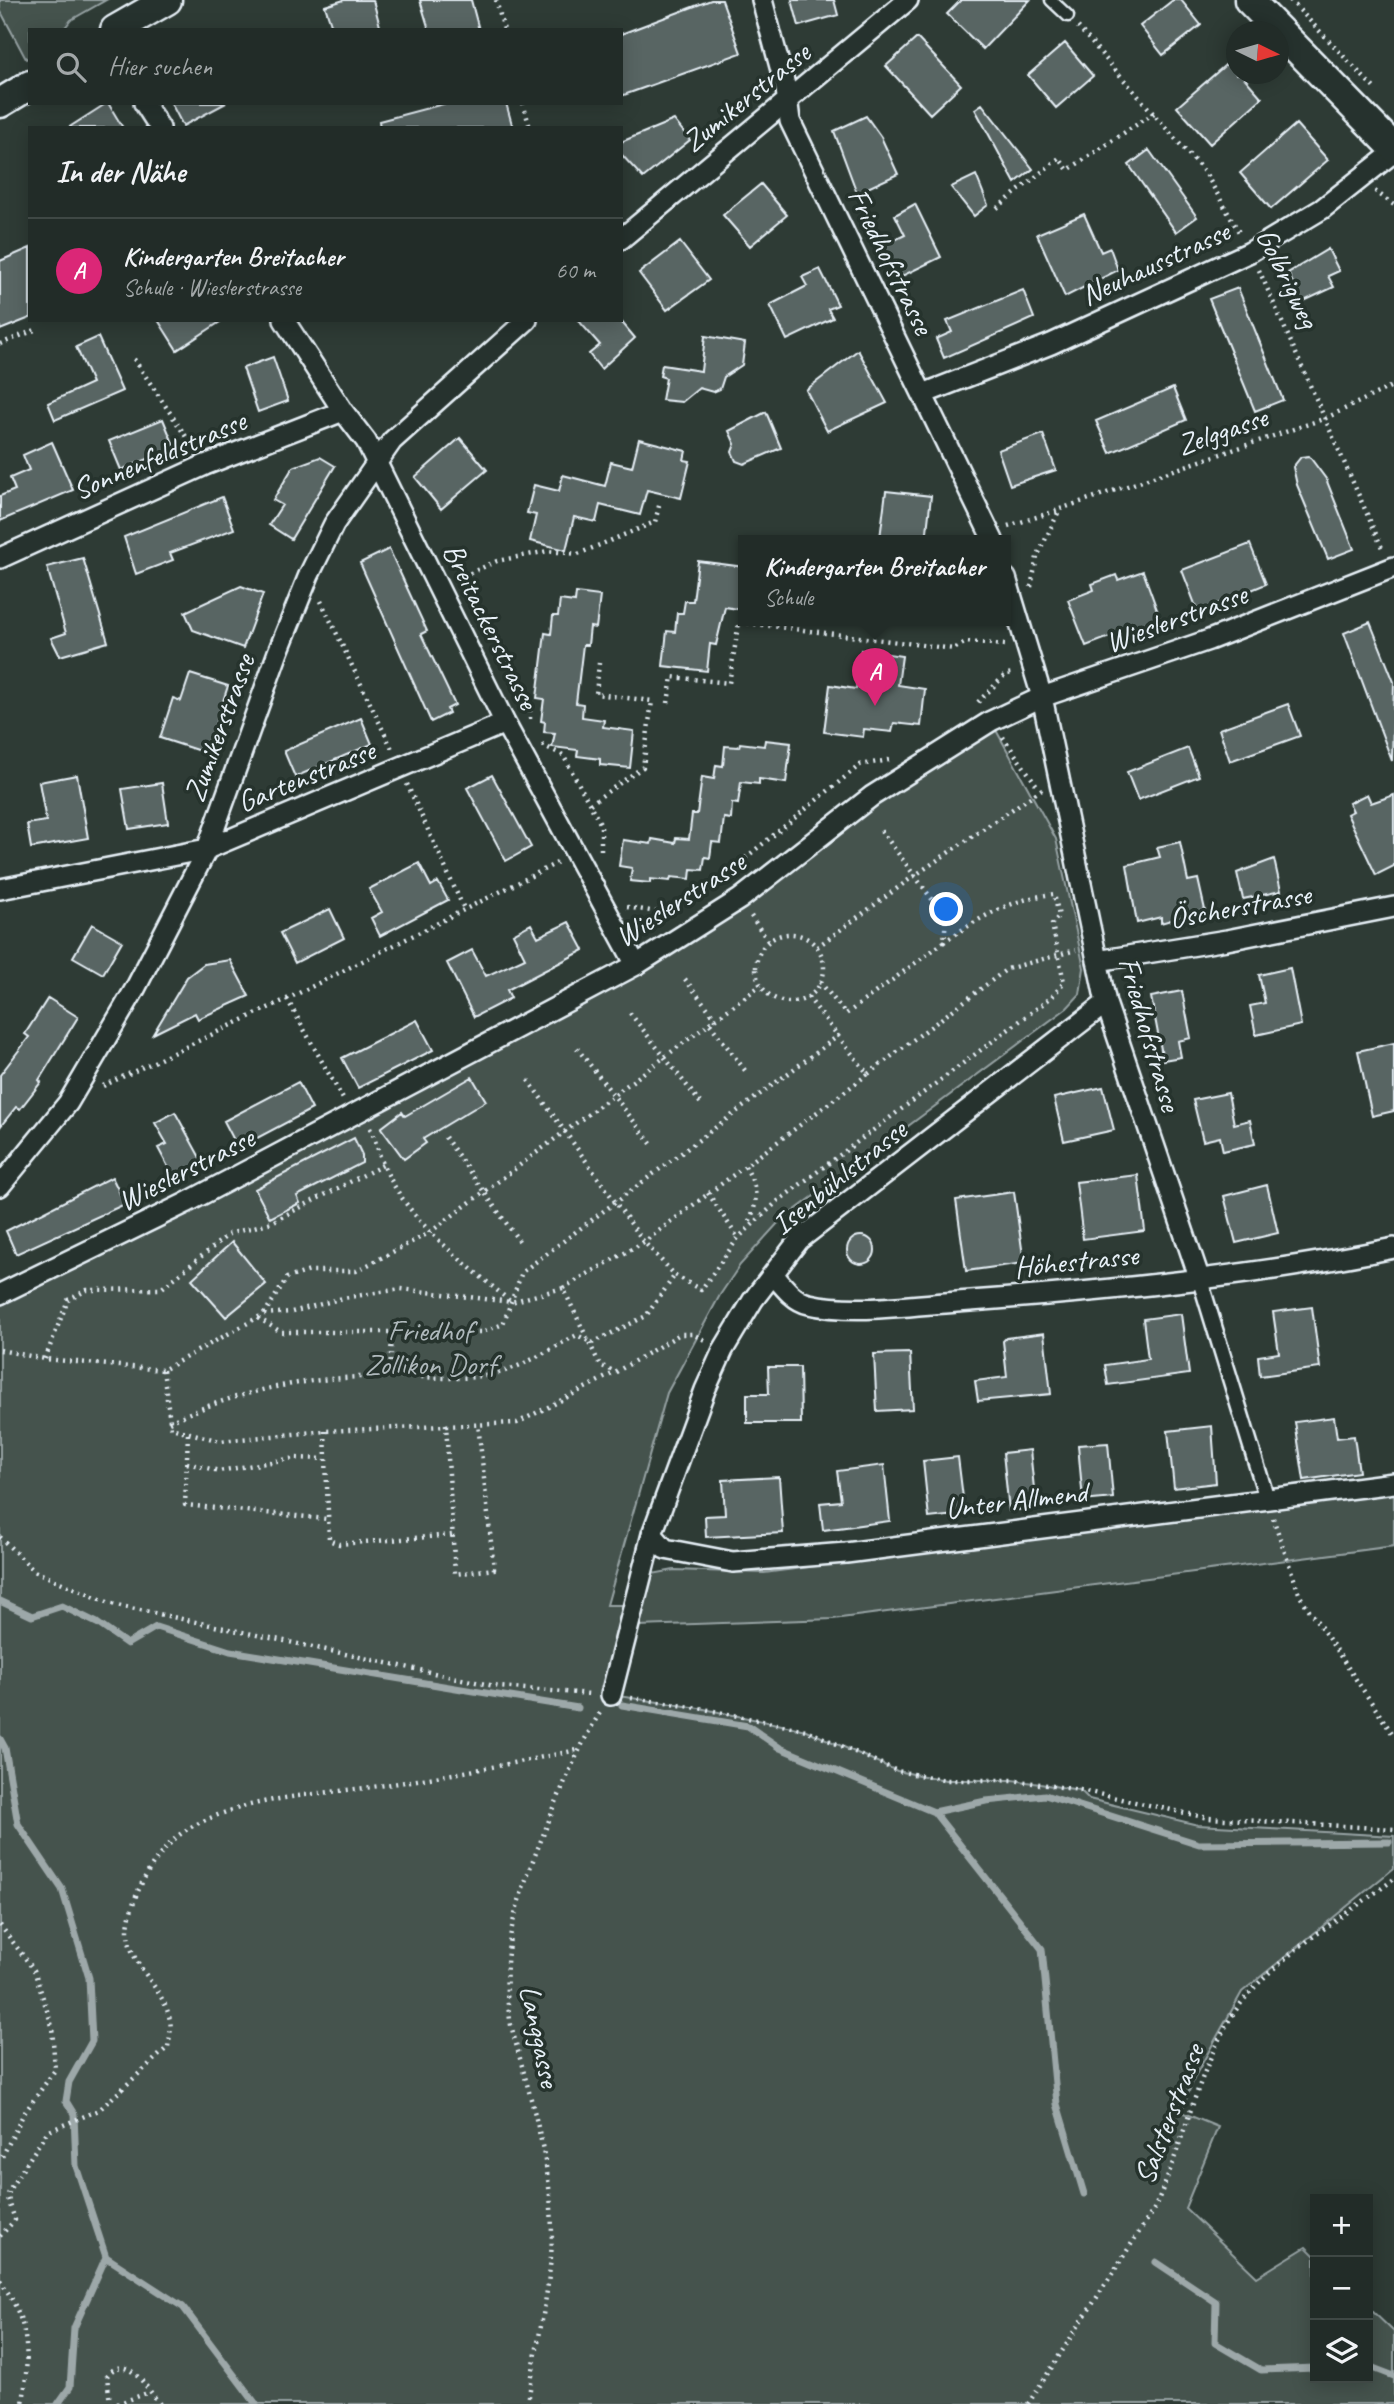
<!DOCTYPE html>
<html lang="de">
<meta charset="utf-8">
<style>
body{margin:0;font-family:Caveat,sans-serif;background:#2a3430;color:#f1f3f6}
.controls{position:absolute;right:21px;bottom:21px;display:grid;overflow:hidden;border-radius:0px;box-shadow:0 4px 18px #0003}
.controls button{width:63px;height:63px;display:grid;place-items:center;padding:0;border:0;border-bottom:2px solid #3f4845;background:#222c28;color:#f1f3f6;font:35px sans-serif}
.compass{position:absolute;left:1226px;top:21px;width:63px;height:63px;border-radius:50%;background:#222c28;box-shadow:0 4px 18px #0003;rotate:95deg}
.you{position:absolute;left:947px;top:910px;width:24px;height:24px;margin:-18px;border:5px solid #fff;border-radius:50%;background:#1a73e8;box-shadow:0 0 0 10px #1a73e833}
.badge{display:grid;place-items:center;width:46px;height:46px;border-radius:50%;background:#db2777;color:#fff;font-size:23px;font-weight:700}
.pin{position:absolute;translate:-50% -58px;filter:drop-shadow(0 2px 4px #0008)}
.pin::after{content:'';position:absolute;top:37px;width:24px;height:21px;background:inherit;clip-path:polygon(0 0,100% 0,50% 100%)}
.popup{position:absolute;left:738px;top:535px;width:273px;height:91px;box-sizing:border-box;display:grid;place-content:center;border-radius:0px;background:#222c28;filter:drop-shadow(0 2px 5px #0005);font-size:23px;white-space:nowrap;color:#a2a7a8}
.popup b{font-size:26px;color:#f1f3f6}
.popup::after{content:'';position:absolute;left:50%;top:100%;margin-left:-14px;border:14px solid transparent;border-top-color:#222c28}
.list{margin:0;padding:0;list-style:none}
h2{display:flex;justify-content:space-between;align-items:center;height:91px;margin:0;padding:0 28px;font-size:30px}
h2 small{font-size:23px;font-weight:400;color:#a2a7a8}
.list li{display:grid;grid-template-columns:46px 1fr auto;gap:21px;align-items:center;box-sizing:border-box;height:105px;padding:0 28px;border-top:2px solid #3f4845}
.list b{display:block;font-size:26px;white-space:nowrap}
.list p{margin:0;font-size:23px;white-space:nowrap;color:#a2a7a8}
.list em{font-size:23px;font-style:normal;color:#a2a7a8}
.icon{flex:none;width:38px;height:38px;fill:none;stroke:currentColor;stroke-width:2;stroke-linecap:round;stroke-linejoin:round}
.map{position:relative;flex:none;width:1394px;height:2404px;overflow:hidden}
.search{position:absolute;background:#222c28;box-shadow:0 4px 18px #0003;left:28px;top:28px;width:595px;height:77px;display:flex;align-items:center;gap:18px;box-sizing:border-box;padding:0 24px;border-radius:0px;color:#a2a7a8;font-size:26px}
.panel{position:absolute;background:#222c28;box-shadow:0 4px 18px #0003;left:28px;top:126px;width:595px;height:196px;border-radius:0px}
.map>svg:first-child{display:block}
.green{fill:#45524e;stroke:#96a2a3;stroke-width:2}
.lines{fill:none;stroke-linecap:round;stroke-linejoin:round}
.stream{stroke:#9da8a9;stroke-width:7}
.building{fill:#596563;stroke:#e8f1f8;stroke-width:2}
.service-casing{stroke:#e8f1f8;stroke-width:15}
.pedestrian-casing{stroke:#e8f1f8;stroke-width:19}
.minor-casing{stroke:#e8f1f8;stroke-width:24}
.secondary-casing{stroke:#e8f1f8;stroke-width:33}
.path{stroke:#e8f1f8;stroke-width:4.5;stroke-dasharray:2 5;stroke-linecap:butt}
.service{stroke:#26332d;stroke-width:10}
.pedestrian{stroke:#26332d;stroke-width:14}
.minor{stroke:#26332d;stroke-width:19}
.secondary{stroke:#26332d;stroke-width:28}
.labels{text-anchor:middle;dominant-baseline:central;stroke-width:7;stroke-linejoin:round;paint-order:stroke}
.street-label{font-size:30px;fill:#e8f1f8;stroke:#26332d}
.park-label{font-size:30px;fill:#afb9bc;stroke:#26332d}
</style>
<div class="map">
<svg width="1394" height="2404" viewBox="0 0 1394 2404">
<rect width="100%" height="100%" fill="#2e3b35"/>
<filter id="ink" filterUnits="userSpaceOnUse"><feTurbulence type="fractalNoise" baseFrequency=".0143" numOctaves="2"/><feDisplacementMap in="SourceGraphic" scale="14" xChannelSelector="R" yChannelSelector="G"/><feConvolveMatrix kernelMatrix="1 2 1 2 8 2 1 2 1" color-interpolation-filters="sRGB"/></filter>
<g filter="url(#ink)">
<path class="green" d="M0 0H106L71 20 63 30H30V57L26 59 0 10Z
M991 721 1056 839 1084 968 1080 994 1067 1008 779 1222 740 1265 720 1295 667 1393 607 1605H634L611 1695 699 1708 806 1730 897 1771 946 1780H1013L1080 1790 1089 1799 1198 1825 1394 1836V1868L1242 1992 1195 2076 1181 2112 1218 2127 1185 2208 1257 2277 1306 2247 1315 2256V2378H1368V2307L1394 2332V2404H0V1294L636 965Z
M1394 1490V1546L833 1619 639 1626 652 1574 674 1570 764 1573Z"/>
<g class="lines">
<path class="stream" d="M0 1601 32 1616 62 1606 97 1623 127 1644 156 1627 230 1651 578 1708
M622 1705 748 1726 780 1748 934 1812 1042 1949 1057 2104 1084 2194
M0 1739 5 1748 18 1824 62 1889 89 1978 92 2041 69 2082 66 2101 74 2114 76 2166 106 2257 183 2307 256 2404
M934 1812 986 1801 1045 1795 1199 1844 1389 1842
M1156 2262 1216 2302 1215 2343 1261 2370 1315 2368
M1368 2366 1394 2376
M58 2404 70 2387 74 2328 106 2257"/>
</g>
<path class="building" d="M344 0H373L381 30H333L325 6Z
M420 0H471L479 30H429Z
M711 0H722L741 53 621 96V34Z
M792 0H834L838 15 799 26Z
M961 0H1030L983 49 947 14Z
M1173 0H1181L1201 25 1163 55 1140 26Z
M917 38 961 85 930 114 886 66Z
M1065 43 1093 76 1056 108 1028 75Z
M1230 61 1236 74H1241L1262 98 1210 144 1177 107Z
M108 103 123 128H68L107 103Z
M171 103H226L183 126Z
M447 103H506L513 128H380L379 121Z
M982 104 1033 169 1015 183 975 109Z
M866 116 881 137 898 174 857 193 834 131Z
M674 120 690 140 643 178 621 154V142Z
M1296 124 1328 160 1271 209 1240 173Z
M1149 150 1197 217 1176 232 1129 165Z
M976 175 988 205 974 216 951 187Z
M761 184 787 215 750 246 723 215Z
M915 204 941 257 898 278 882 246 905 235 895 215Z
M1084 214 1101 252 1110 248 1118 270 1065 297 1037 234Z
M680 242 709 280 667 310 639 273Z
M30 248V318L0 330V261Z
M1328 249 1339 271 1328 276 1334 287 1302 302 1288 273Z
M820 269 838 305 828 309 833 318 787 340 770 305 807 286 802 277Z
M1238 288 1283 400 1255 411 1209 299Z
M1023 290 1034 318 944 358 936 339 952 332 947 321Z
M158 320H223L177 350Z
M578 320H620L635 338 601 369 589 354 600 345Z
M705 336 745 343 742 365 724 377 720 389 713 392 699 388 682 402 662 400 666 378 660 376 662 365 701 371Z
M98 337 122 391 55 420 48 403 92 383 76 347Z
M858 350 887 403 827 431 806 390Z
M273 357 288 401 258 412 243 368Z
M1173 388 1186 420 1110 453 1096 421Z
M766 412 781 448 744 464 736 461 732 452 735 444 729 431Z
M163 419 175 448 121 470 109 441Z
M1043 434 1056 470 1010 485 998 450Z
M460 438 487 470 441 509 415 477Z
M639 439 686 451 684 460 690 461 681 498 647 490 640 515 600 505 596 522 574 517 566 550 530 541 536 515 527 513 534 485 559 491 563 475 605 486 611 462 632 467Z
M52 442 73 490 0 521V496L15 490 10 478 29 470 23 455Z
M1309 456 1326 479 1354 549 1328 559 1297 485 1293 467 1301 457Z
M320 457 335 466 291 539 269 525 282 505 273 500 293 467Z
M886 491 931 496 926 540 880 538Z
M222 497 234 529 170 553 173 560 136 574 124 537Z
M1250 544 1266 584 1198 612 1182 570Z
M389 549 427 631 421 634 455 705 447 709 449 713 431 722 360 563Z
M83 558 108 642 60 656 51 638 66 633 47 567Z
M698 561 744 567V610L725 607 716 645 710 644 707 671 663 666 667 631 675 632 677 613H683L685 601H693Z
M1143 571 1160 618 1086 646 1068 600 1094 590 1092 584 1116 575 1118 580Z
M241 586 263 594 243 648 193 630 185 612Z
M576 593 600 596 596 628 590 627 588 645H583L576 703 583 704 582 717 604 720 603 727 634 731 630 768 600 765V759L577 756 578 750 552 747 555 733 544 732 545 722 541 721 544 699 537 698 545 633 551 634 553 616H558L560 600 575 602Z
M1370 622 1394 682 1392 761 1344 633Z
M861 650 902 656 898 685 925 689 921 726 894 723 892 732 864 729 863 737 824 732 830 685 856 689Z
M190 674 228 686 206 753 160 738 173 698 181 701Z
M1288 704 1300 736 1230 761 1219 729Z
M361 718 372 744 295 777 284 751Z
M765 740 791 743 786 783 759 779V784L741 782 738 804 732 803 731 819 724 818 721 843 712 842 710 858 705 857 703 870 691 869 690 879 671 877 670 881 650 879V883L630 881 632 868 619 866 623 840 651 844 652 839 675 843 676 838 689 839 692 814H697L702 777 714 779 716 765 723 766 725 746 739 747 740 743 764 746Z
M1188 748 1199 776 1138 800 1127 772Z
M77 775 88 838 31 848 27 824 46 821 39 782Z
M492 775 531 847 506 861 467 788Z
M162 783 168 823 129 829 122 789Z
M1367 794 1371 803 1394 795V866L1376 875 1347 814 1353 811 1349 803Z
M1180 842 1188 881 1198 879 1205 910 1161 923V917L1137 923 1127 865 1160 857 1157 847Z
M1274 859 1281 891 1243 899 1237 873Z
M419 863 431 886 438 882 448 900 380 936 371 918 382 912 369 889Z
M330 909 344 938 295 963 280 933Z
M569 922 584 950 507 990 511 998 474 1017 447 963 472 950 486 976 525 958 513 934 531 924 538 937Z
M92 924 122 941 103 974 73 957Z
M230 960 249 996 198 1019 195 1013 153 1034 187 977 204 964Z
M1290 968 1301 1025 1256 1035 1250 1006 1265 1003 1259 975Z
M1182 991 1191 1038 1178 1041 1181 1057 1163 1060 1151 997Z
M48 998 78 1017 39 1080 41 1082 20 1109 16 1107 0 1127V1075L29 1037 25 1034Z
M417 1020 433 1050 358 1088 342 1058Z
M1394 1043V1111L1372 1116 1358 1051Z
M472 1077 486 1101 423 1139 426 1143 404 1159 381 1128 402 1112 405 1116Z
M298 1082 312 1109 238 1148 224 1121Z
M1103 1087 1114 1130 1064 1141 1054 1098Z
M1228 1093 1234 1124 1250 1120 1255 1144 1223 1151 1220 1137 1203 1141 1193 1100Z
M175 1112 203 1163 174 1178 158 1148 167 1144 155 1123Z
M354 1138 362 1155V1163L297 1196 300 1203 270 1218 255 1189Z
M1138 1175 1145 1231 1083 1239 1076 1182Z
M112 1177 125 1204 16 1254 6 1231Z
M1267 1185 1278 1233 1236 1243 1224 1196Z
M1014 1192 1024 1263 966 1271 956 1200Z
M847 1250a14 14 0 1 1 28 0a14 14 0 1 1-28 0Z
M232 1242 266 1284 226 1317 192 1279Z
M1312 1307 1320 1368 1260 1376 1258 1356 1279 1353 1273 1312Z
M1181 1314 1189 1374 1108 1385 1105 1365 1148 1359 1143 1319Z
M1044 1333 1051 1394 978 1401 975 1381 1007 1377 1003 1341 1006 1338Z
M910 1353 913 1409 877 1411 874 1354Z
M768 1367H800L801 1423H747V1394H769Z
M1334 1417 1337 1438 1354 1436 1359 1472 1304 1480 1295 1422Z
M1212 1426 1216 1483 1174 1488 1168 1431Z
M1108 1443 1113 1498 1083 1501 1078 1445Z
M1030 1450 1036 1508 1009 1511 1003 1453Z
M958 1457 965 1514 929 1518 923 1461Z
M884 1465 890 1521 823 1530 820 1503 841 1501 837 1471Z
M779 1477 783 1533 706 1537 705 1516 725 1515 723 1480Z"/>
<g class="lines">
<defs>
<path id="service" d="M1051 0 1068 16"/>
<path id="pedestrian" d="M1199 1277 1267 1499"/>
<path id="minor" d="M762 0 786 89 790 121 993 540
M144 103 160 128
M621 239 908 0
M284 320 343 411 366 441 505 723 636 965
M923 394 1051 344 1250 252 1322 209 1394 152
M0 558 205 465 343 411
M1006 578 1042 697 1106 1003 1199 1277
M0 889 207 849 505 723
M1097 961 1227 940 1394 907
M0 1186 68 1103 135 989 207 849 278 652 309 575 334 524 392 441 527 320
M773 1274C783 1286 794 1301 809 1304 853 1314 913 1305 957 1302 1101 1292 1253 1277 1394 1248
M0 1294 186 1203 636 965 740 899 872 796 991 721 1042 697 1209 640 1394 567
M652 1534 665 1549 733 1562 846 1553 1394 1483
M611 1695 652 1534 705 1390 723 1350 753 1300 799 1240 1106 1003"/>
<path id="secondary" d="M1249 0 1394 148
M115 30 167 0
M0 103 30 85"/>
</defs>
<use href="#service" class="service-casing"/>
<use href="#pedestrian" class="pedestrian-casing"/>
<use href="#minor" class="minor-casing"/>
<use href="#secondary" class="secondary-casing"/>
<path class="path" d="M496 0 504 30
M1290 0 1374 88
M1078 27 1206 174 1240 234
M523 103 530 128
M1375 191 1394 205
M997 208 1059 158 1068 170 1154 113
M1259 270 1383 550
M0 344 35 330
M134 359 193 447
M1008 526 1059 510
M457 579 497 561 548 551 578 554 655 522 660 502
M1031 587 1037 557 1060 509 1326 418 1394 385
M321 601 393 751
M480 625 492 626 530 702V722
M978 702 1006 674 1014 673
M668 703 672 677 729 683 739 622 954 649 966 642 1006 645
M1003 737 1038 787
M542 745 563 755 601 825V853
M407 784 465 911
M590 804 643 767 652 701 596 694 599 663
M691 902 860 765 889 760
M627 907 674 915
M751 916 768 941
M756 968a34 34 0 1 1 68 0a34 34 0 1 1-68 0Z
M817 947 914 876 1042 789
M685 979 716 1019
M820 982 846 1014 944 942 946 918 880 829
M808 997 838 1036
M287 999 343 1099
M630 1013 702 1105
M710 1024 747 1073
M577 1048 653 1146
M528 1080 644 1242 675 1275 701 1290 738 1238 778 1201 1052 997 1064 982 1052 924 1059 916 1054 894C1010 899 979 918 944 942
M103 1086 287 999 557 863
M370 1128C376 1140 378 1152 383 1164 409 1224 463 1261 511 1302L563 1288 600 1365 616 1372
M445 1137 519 1241
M745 1166C758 1189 759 1200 748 1225
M708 1193 738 1238
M563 1288 644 1242 868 1074
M264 1314 287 1278 310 1271H356L429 1233 761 985
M258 1318 281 1332H483L503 1324 522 1272 838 1036 868 1074 1007 969 1076 950
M0 1350 45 1359 163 1370 264 1314 292 1312 343 1298 401 1289 511 1302
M45 1359 68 1300 87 1290 161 1289 229 1234 272 1222 383 1165
M163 1370 171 1428 220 1441 325 1431 517 1423 616 1372 680 1334H692L707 1341
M390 1376 392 1334
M169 1422C245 1388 309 1377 392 1376 428 1376 470 1383 505 1371 529 1363 554 1347 577 1335L592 1343 646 1316 675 1275
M446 1424 455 1574 494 1569 478 1424
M325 1431 329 1540 339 1544 453 1535
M188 1434 185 1505 327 1519
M187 1463 219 1471 294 1458 325 1459
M1273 1518 1300 1596 1394 1736
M0 1537 34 1571 112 1604 499 1687 591 1694
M631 1698 699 1708 806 1730 897 1771 946 1780H1013L1080 1790 1208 1818 1394 1829
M0 1925 34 1970 52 2026 55 2070 23 2115 0 2161
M0 2236 15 2220 8 2198 9 2190 47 2132 99 2110 168 2047C169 2039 172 2029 170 2021 165 1987 127 1965 128 1930 130 1893 160 1843 193 1826 251 1796 316 1795 379 1786 445 1776 511 1764 577 1750
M0 2280C31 2325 29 2352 23 2404
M110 2404 107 2376C126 2350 148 2390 160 2404
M117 2404 150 2392
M528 2404C534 2354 547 2306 551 2256 557 2176 531 2102 511 2025 497 1949 518 1897 546 1828 562 1787 578 1748 601 1711
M1028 2404 1154 2209C1182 2149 1194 2084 1226 2026 1259 1965 1340 1920 1394 1879"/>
<use href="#service" class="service"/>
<use href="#pedestrian" class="pedestrian"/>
<use href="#minor" class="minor"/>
<use href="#secondary" class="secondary"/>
</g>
</g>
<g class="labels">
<g class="street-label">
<text transform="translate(746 97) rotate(-39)">Zumikerstrasse</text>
<text transform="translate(891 261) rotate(64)">Friedhofstrasse</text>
<text transform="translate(1155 263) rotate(-25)">Neuhausstrasse</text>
<text transform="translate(1288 278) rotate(64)">Golbrigweg</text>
<text transform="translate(1222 431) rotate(-19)">Zelggasse</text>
<text transform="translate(159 455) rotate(-23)">Sonnenfeldstrasse</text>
<text transform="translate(1176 618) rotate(-20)">Wieslerstrasse</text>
<text transform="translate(491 626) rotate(64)">Breitackerstrasse</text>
<text transform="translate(219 728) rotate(-70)">Zumikerstrasse</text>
<text transform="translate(306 776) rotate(-22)">Gartenstrasse</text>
<text transform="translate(680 899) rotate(-33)">Wieslerstrasse</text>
<text transform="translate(1240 906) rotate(-10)">Öscherstrasse</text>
<text transform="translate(1150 1034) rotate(74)">Friedhofstrasse</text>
<text transform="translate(186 1169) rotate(-27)">Wieslerstrasse</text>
<text transform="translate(839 1177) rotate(-39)">Isenbühlstrasse</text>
<text transform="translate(1076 1261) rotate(-6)">Höhestrasse</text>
<text transform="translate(1016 1500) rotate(-7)">Unter Allmend</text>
<text transform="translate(540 2036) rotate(78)">Langgasse</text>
<text transform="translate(1169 2114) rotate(-69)">Salsterstrasse</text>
</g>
<g class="park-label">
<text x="430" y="1330">Friedhof<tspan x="430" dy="34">Zollikon Dorf</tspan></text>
</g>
</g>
</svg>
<div class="controls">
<button>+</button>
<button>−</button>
<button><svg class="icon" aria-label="layers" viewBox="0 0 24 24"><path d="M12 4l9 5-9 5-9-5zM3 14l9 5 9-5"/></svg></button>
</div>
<svg class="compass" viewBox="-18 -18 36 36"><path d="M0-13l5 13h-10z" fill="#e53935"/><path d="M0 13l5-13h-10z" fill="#a2a7a8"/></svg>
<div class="you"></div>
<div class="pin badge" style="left:875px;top:706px">A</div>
<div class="popup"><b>Kindergarten Breitacher</b>Schule</div>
<div class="search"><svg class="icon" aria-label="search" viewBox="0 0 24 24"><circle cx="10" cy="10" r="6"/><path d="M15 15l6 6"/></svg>Hier suchen</div>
<section class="panel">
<h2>In der Nähe<small></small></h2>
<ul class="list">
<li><span class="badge">A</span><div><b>Kindergarten Breitacher</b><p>Schule · Wieslerstrasse</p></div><em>60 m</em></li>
</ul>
</section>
</div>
